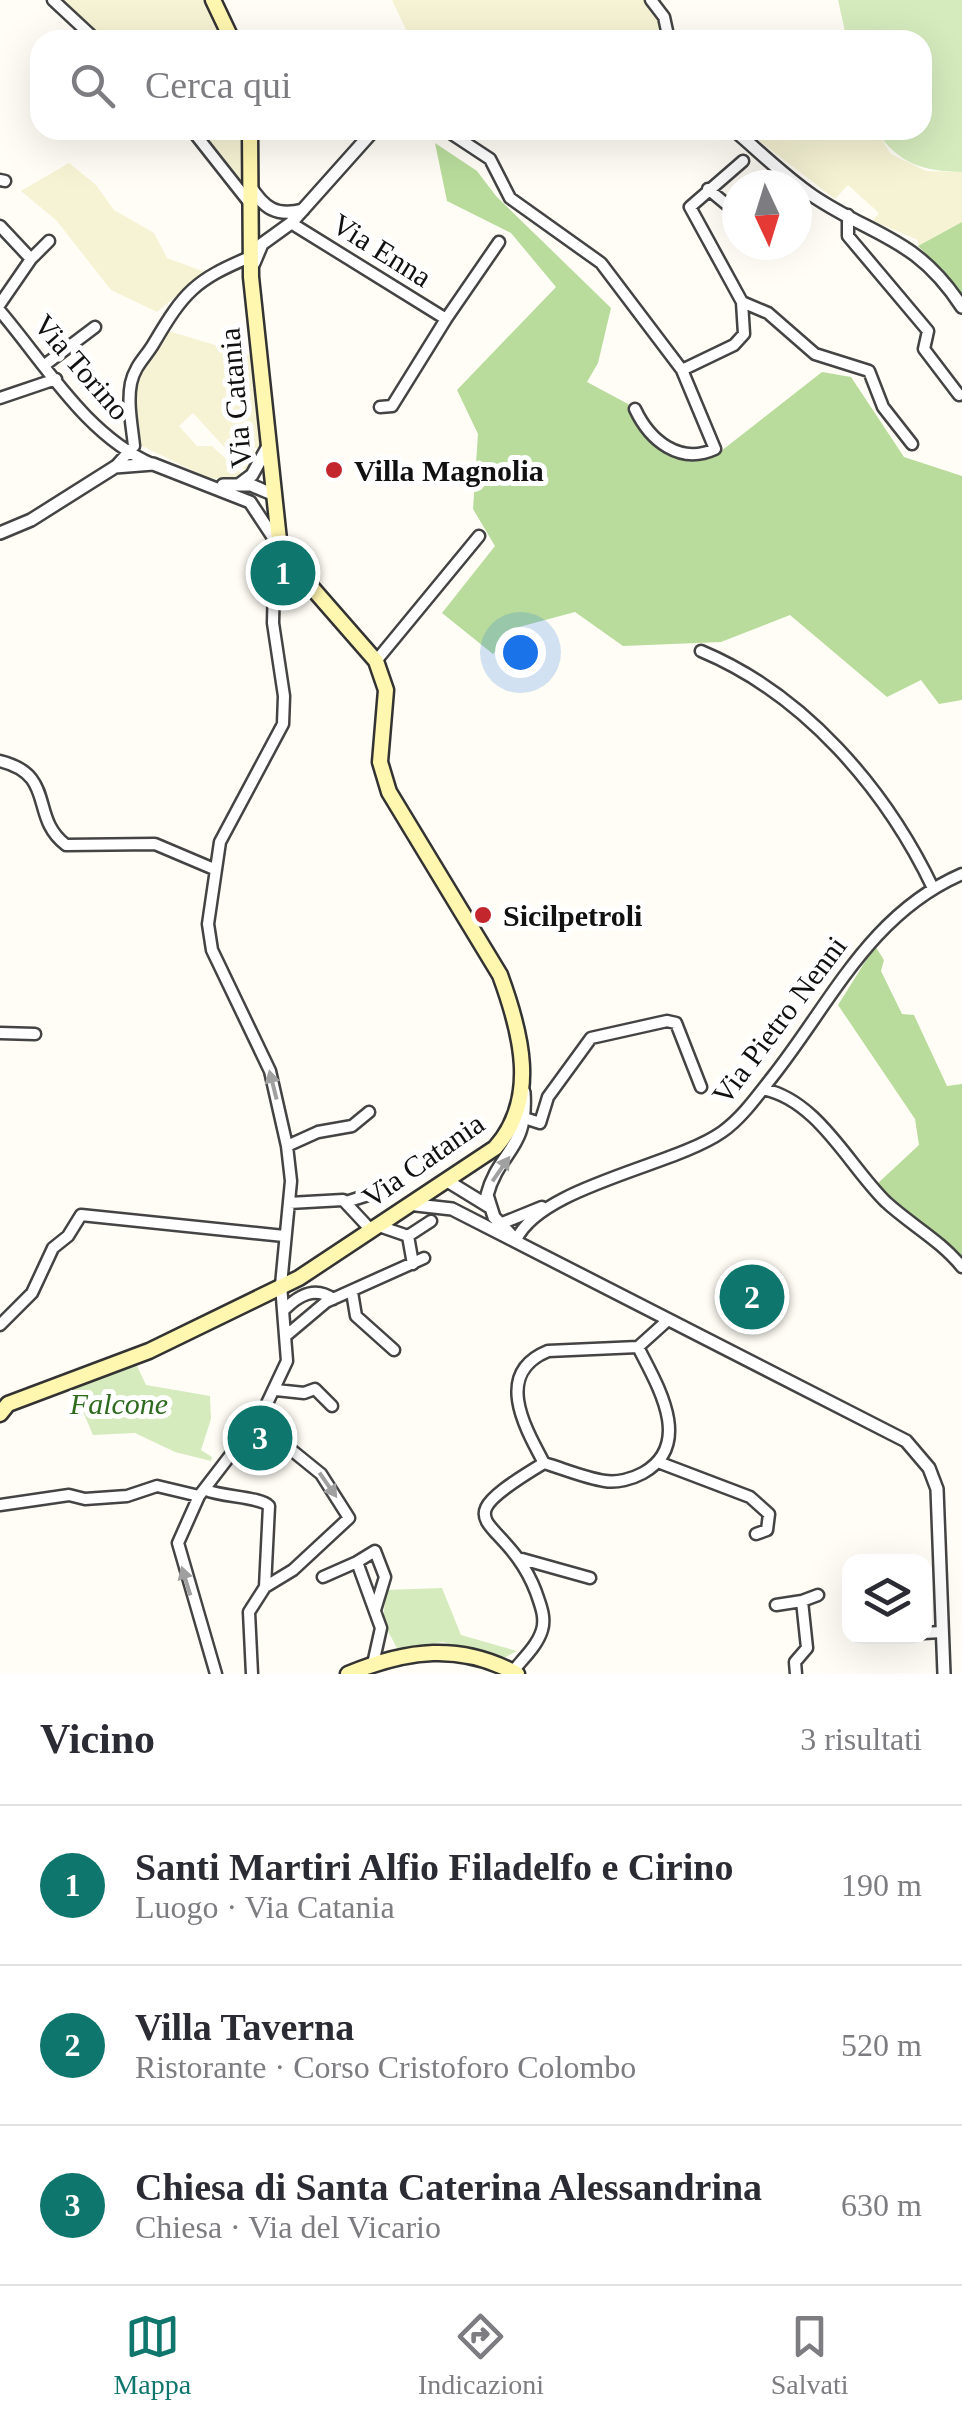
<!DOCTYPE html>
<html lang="it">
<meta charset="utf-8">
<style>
body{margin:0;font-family:Georgia,serif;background:#f7f7f7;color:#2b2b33}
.controls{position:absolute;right:30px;bottom:30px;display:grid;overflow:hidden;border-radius:20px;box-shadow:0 10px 40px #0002}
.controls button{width:90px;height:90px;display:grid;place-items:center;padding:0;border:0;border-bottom:2px solid #e1e1e2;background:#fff;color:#2b2b33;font:50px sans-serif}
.compass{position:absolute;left:722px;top:170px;width:90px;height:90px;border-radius:50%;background:#fff;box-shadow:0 10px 40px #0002;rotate:176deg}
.you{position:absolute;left:520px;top:652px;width:35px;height:35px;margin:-25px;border:8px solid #fff;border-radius:50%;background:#1a73e8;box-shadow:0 0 0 15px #1a73e833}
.badge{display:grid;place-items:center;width:65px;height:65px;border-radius:50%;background:#0f766e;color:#fff;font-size:32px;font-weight:700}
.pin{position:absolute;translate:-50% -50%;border:5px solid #fff;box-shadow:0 2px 10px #0006}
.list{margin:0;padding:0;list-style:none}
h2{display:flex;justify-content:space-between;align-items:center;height:130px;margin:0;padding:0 40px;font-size:42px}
h2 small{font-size:32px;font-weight:400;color:#7c7c81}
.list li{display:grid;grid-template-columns:65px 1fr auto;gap:30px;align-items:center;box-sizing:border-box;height:160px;padding:0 40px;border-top:2px solid #e1e1e2}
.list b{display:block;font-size:38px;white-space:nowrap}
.list p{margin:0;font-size:32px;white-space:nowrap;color:#7c7c81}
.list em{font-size:32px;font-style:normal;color:#7c7c81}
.icon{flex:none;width:55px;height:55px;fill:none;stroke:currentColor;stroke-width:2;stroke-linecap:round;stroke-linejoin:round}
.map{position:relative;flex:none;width:962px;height:1674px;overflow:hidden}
.search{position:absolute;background:#fff;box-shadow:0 10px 40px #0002;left:30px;right:30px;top:30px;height:110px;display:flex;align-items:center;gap:25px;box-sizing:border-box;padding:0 35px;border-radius:30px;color:#7c7c81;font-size:38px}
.sheet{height:610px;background:#fff}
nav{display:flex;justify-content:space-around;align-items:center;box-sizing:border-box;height:140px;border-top:2px solid #e1e1e2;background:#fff;font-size:28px;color:#7c7c81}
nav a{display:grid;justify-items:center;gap:5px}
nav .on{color:#0f766e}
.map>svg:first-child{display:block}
.farmland{fill:#f6f3d4}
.green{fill:#d5ebbd}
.forest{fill:#b9dc9c}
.plaza{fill:#f1ede2}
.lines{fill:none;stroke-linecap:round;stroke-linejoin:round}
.minor-casing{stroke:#444;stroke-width:15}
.tertiary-casing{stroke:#444;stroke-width:16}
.secondary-casing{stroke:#333;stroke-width:19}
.minor{stroke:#fff;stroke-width:10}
.tertiary{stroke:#fff;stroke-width:11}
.secondary{stroke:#fff6b0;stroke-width:14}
.oneway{fill:#a0a0a0}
.poi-dot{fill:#c4262e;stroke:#fff;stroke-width:4}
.labels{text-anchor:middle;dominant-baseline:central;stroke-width:10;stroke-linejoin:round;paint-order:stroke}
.street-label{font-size:30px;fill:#111;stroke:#fff}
.poi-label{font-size:30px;font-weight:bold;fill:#111;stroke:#fff;text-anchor:start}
.park-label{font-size:30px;font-style:italic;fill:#2f6b1f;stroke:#fff}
</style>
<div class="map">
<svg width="962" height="1674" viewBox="0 0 962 1674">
<rect width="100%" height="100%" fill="#fffdf5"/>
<path class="farmland" d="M59 0H206L225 40H102Z
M392 0H645L658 13 664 40H411Z
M198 130H241V184L211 144Z
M745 130H824L827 138 841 130H876L891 154 926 171 962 172V222L918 246V240L873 221 879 213 848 185 835 199Z
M69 163 96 185 114 210 154 233 167 258 205 272 157 312 111 290 56 220 21 191Z
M165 330 252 356 261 448H254L256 462 248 473 193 413 179 426 197 446H212L245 477 237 482 206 477 136 443 133 384Z"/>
<path class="green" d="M838 0H962V172C923 171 898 164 876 130H922V40H847Z
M137 1366 146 1385 210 1396 211 1419 201 1450 212 1457 211 1461 175 1452 135 1433 93 1435 72 1386Z
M442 1588 461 1635 517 1651 504 1658 443 1642 397 1648 383 1622 386 1590Z"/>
<path class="forest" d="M435 143 477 171 496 196 611 308 598 363 587 382 630 405 657 446 687 458 716 455 822 372 851 377 904 457 962 476V700L939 704 921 680 887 697 790 615 721 642 623 646 575 612 519 627 493 654 442 613 495 546 473 509 478 434 457 390 556 287 511 233 447 201Z
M962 222V297L945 272 918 246Z
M875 946 884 960 881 971 902 1014 914 1015 947 1086 962 1084V1263L877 1184 919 1145 915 1119 838 1005Z"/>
<path class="plaza" d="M257 1408 262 1414 233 1443 234 1419 245 1409Z"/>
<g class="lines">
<defs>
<path id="minor" d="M53 0 96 40
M651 0 664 17 669 40
M807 40H808
M192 130 248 201
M446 130 490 159 510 198 601 263 682 370 715 449C680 465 650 441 635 409
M0 180 5 181
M708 189 737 213
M848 215V236L928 331 924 349 959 395
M291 223 446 319 392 406 380 407
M0 226 31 259
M742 302 768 313 815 354 869 371 883 407 912 444
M0 304 31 259 49 241
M0 311C46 365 86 435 152 464
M446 319 499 242
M46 364 95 327
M682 370 734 345 744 334 742 302 690 207 743 161
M0 398 56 379
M115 467 134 446C132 426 127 403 131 383 135 365 146 357 154 343 184 292 195 280 250 257
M701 651C804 694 885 788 933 888
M376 661 479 536
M0 761C57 775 29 817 66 845L155 844 214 869
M0 1033 35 1034
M763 1089C818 1100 849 1166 886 1202 911 1225 940 1240 962 1267
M518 1116 540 1123 548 1097 591 1038 667 1021 676 1023 701 1087
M287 1146 318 1132 352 1126 369 1112
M346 1202 390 1188
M289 1203 343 1200 371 1230
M500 1224 542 1207
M379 1226 408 1236 413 1264
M408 1236 431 1221
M516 1240C541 1186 674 1166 722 1132 742 1118 758 1095 773 1076 832 1001 870 914 962 874
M352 1292 356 1316 394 1350
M285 1309C299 1295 315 1286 333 1299
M0 1325 32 1293 53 1248 68 1236 81 1215 284 1236
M288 1334 326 1302 424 1258
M276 1390 304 1393 315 1389 332 1406
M262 1414 284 1444 321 1474 349 1518 293 1570 265 1587
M247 1434 263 1455 284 1444
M658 1462 750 1497 769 1514 767 1530 756 1534
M544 1463C564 1469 585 1478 605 1481 617 1483 632 1479 643 1473 695 1444 656 1383 638 1347
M206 1490C223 1497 261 1497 269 1506L265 1587 249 1612 252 1674
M0 1505 69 1495 85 1499 127 1496 157 1486 199 1496
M522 1559 590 1578
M357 1562 375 1551 385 1577 375 1610
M323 1577 357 1562 381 1628 373 1664
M776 1605 802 1601
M924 1633 941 1632
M216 1674 178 1543 199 1496 262 1414 287 1361 281 1285 291 1181 287 1146 270 1071 212 950 208 924 220 842 283 724 284 696 273 623 275 538
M511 1674C521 1660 537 1647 542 1630 546 1617 540 1604 536 1592 505 1511 434 1529 544 1463 524 1426 494 1373 548 1351L638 1347 668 1320
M796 1674 795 1662 807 1648 802 1601 818 1595"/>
<path id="tertiary" d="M734 130C760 152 785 177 813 196 876 238 916 237 962 307
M250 186C264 208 276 217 303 210
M254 263 262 244 291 223 374 130
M240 484 252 475 267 448
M223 485H251L272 494
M0 533 31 520 115 467 153 464 250 502 281 549
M449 1182 488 1206
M416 1205 452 1209 906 1441 929 1468 937 1489 944 1674
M513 1237 494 1217 487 1195C499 1150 528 1151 524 1092"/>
<path id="secondary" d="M213 0 232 40
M0 1414 8 1404 149 1351 299 1278 495 1148C539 1099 521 1032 500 975L389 792 380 762 386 690 376 661 300 574 279 540 251 277 250 130
M348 1674C406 1650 460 1642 517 1674"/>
</defs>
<use href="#minor" class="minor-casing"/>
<use href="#tertiary" class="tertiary-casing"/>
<use href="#secondary" class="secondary-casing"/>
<use href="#minor" class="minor"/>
<use href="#tertiary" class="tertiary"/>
<use href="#secondary" class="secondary"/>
</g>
<defs><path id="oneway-solid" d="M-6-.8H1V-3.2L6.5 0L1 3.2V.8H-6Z" transform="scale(2.5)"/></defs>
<g class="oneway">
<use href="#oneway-solid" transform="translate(273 1085) rotate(-104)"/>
<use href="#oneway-solid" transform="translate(501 1169) rotate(-55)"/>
<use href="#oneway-solid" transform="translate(328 1485) rotate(55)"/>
<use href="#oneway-solid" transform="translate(186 1581) rotate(-107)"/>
</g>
<g class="poi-dot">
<circle cx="334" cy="470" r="10"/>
<circle cx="483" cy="915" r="10"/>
</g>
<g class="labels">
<g class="street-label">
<text transform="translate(382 250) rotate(32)">Via Enna</text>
<text transform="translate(82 367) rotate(49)">Via Torino</text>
<text transform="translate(235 398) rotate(-95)">Via Catania</text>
<text transform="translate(779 1020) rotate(-53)">Via Pietro Nenni</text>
<text transform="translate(423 1160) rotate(-35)">Via Catania</text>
</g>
<g class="poi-label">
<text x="354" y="470">Villa Magnolia</text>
<text x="503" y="915">Sicilpetroli</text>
</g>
<g class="park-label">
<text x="119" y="1403">Falcone</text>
</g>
</g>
</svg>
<div class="controls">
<button><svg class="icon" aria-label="layers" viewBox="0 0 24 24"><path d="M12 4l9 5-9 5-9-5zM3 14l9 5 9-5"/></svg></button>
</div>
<svg class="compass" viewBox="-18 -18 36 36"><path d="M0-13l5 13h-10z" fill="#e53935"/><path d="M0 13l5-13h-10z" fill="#7c7c81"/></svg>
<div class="you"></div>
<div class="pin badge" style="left:283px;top:573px">1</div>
<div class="pin badge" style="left:752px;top:1297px">2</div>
<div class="pin badge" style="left:260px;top:1438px">3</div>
<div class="search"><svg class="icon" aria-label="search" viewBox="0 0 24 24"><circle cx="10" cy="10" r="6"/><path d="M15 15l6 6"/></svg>Cerca qui</div>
</div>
<section class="sheet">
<h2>Vicino<small>3 risultati</small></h2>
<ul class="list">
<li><span class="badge">1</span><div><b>Santi Martiri Alfio Filadelfo e Cirino</b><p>Luogo · Via Catania</p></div><em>190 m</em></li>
<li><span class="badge">2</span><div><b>Villa Taverna</b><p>Ristorante · Corso Cristoforo Colombo</p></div><em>520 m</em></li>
<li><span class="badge">3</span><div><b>Chiesa di Santa Caterina Alessandrina</b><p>Chiesa · Via del Vicario</p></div><em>630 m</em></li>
</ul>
</section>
<nav>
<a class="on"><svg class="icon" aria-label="map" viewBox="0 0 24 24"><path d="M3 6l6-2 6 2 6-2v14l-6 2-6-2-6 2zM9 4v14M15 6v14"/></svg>Mappa</a>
<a><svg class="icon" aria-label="directions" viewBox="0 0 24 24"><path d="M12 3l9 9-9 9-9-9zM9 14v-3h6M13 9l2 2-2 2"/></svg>Indicazioni</a>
<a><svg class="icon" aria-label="saved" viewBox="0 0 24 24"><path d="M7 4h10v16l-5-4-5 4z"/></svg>Salvati</a>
</nav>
